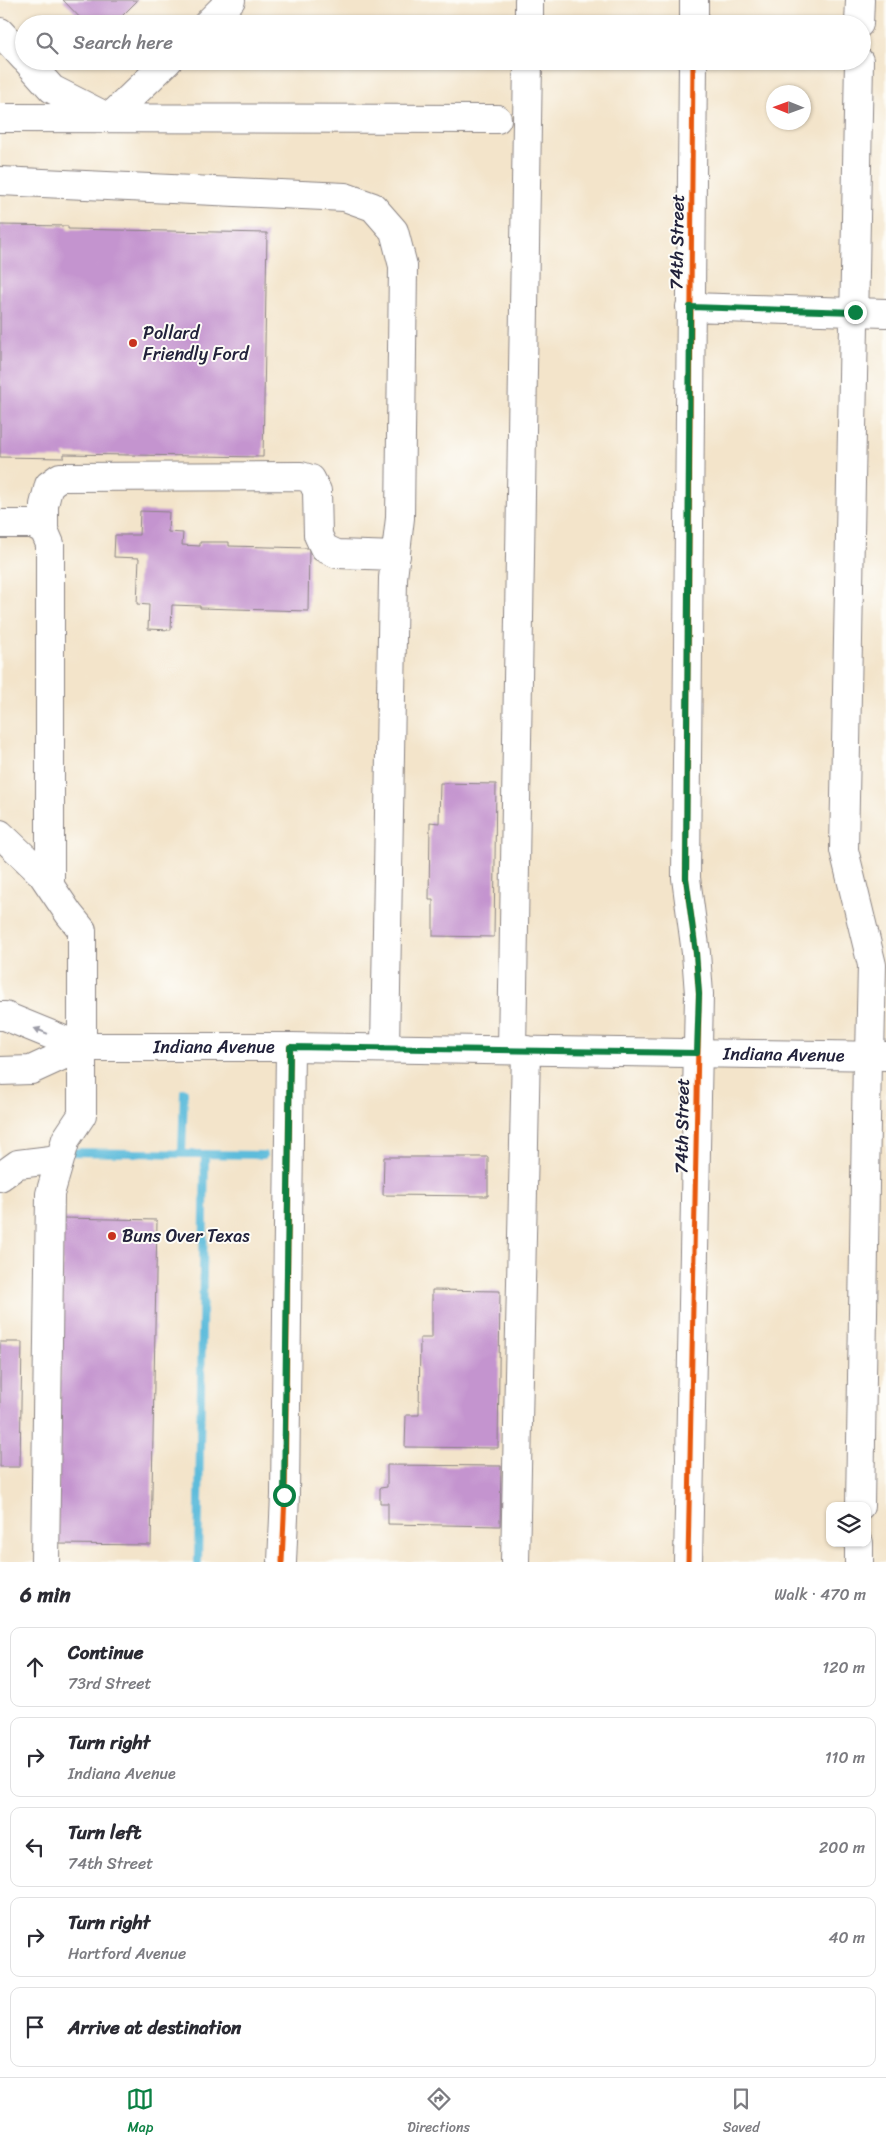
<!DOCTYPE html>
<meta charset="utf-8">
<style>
body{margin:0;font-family:Sriracha,sans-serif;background:#f2f2f3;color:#2b2b33}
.controls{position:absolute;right:15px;bottom:15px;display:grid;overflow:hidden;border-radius:10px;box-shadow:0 1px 4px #0004}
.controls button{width:45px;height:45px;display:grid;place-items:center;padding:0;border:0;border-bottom:1px solid #e1e1e2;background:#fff;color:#2b2b33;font:25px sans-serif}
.compass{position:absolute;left:766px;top:85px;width:45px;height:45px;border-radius:50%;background:#fff;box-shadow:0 1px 4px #0004;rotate:271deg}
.stop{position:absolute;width:15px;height:15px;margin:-11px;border:4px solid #0b8043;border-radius:50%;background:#fff}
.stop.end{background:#0b8043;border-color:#fff;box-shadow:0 1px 5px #0008}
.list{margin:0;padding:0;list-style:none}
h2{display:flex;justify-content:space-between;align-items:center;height:65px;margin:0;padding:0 20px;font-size:21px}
h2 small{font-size:16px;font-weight:400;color:#7c7c81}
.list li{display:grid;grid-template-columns:32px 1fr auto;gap:15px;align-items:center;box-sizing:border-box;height:80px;margin:0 10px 10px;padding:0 10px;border:1px solid #e1e1e2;border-radius:10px}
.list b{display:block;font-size:19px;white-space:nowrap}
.list p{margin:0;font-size:16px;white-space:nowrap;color:#7c7c81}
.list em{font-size:16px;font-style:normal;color:#7c7c81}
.icon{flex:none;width:28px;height:28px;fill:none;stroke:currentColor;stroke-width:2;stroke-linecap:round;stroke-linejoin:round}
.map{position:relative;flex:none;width:886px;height:1562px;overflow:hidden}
.search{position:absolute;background:#fff;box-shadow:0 1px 4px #0004;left:15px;right:15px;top:15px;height:55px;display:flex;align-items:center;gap:12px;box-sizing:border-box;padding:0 18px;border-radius:28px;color:#7c7c81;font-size:19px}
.sheet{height:515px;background:#fff}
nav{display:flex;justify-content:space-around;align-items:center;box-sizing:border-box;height:70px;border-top:1px solid #e1e1e2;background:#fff;font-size:14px;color:#7c7c81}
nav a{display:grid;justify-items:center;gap:2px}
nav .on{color:#0b8043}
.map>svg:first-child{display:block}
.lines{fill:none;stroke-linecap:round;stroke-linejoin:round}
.stream{stroke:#5dbcdb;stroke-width:8}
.building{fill:#c494cf}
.minor-casing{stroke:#8a8382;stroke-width:30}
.major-casing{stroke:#8a8382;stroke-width:30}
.minor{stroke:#fff;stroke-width:28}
.major{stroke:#fff;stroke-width:28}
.cycleway-casing{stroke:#fdfcf7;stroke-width:8}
.cycleway{stroke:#e8590c;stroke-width:5}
.oneway{fill:#9c9ca7}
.route{stroke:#0b8043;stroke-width:6}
.poi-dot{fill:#c8321e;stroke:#fdfcf7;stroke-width:2}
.labels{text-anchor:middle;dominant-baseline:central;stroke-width:4;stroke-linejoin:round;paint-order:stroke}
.street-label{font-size:18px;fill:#22223b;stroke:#fdfcf7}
.poi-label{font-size:18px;fill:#22223b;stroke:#fdfcf7;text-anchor:start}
</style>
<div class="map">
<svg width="886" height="1562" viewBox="0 0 886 1562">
<rect width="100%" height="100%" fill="#fdfcf7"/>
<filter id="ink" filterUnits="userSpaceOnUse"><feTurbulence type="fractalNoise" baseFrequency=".02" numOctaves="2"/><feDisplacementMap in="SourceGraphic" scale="10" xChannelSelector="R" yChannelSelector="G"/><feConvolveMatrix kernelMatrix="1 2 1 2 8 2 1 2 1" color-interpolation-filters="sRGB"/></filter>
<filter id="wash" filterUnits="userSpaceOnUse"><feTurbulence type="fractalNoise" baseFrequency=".0096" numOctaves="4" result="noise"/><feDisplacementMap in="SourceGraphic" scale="20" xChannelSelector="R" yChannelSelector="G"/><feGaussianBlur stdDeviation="1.12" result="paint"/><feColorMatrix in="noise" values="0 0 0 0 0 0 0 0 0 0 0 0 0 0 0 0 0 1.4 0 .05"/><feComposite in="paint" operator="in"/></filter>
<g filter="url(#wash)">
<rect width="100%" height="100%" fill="#f3e4ca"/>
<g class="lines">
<path class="stream" d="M67 1152 263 1155
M182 1153 184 1092
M198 1562 205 1154"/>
</g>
<g id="blocks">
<path class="building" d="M63 0H138L114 24H86Z
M0 225 68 226V229L267 233 263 457 64 454V458L0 457Z
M140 511 169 512 168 532 183 533 182 545 200 546V542H229V546L309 548 308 611 200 608V606L172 605 171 630 148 629 149 605 137 604 139 558 114 557 115 535H139Z
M440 783 496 784 494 937 433 936V900H429L430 822 439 823Z
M384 1157H488V1196L383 1195Z
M63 1218 157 1220 151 1545 57 1544Z
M432 1290 500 1291 498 1448 405 1447 406 1415H419L420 1338H432Z
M0 1342H22L20 1467H0Z
M387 1465 501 1466 500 1526 388 1524V1503H380V1488L387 1487Z"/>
</g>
</g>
<g filter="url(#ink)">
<use href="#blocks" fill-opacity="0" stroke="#8a8382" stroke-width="1"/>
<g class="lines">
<defs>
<path id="minor" d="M207 24 231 0
M529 24V0
M694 24V0
M859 24 860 0
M0 32 24 58
M27 61 52 89 109 118 168 61
M859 61 844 850 872 965 870 1056
M0 118 497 119
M0 181 345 197 373 207 394 231 403 266 400 518 393 578 385 1048
M690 307 886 313
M0 524H33L44 530 50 544V885
M44 530V505L49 485 60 477 301 476 311 479 317 491 318 535 324 548 337 554 396 556
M0 834 42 874 69 914 82 930V1115L66 1139 50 1194 45 1562
M512 1050 528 61
M0 1177 18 1164 59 1159
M860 1506 867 1056
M282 1562 285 1495 290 1047
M515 1562 526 1050
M688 1562 699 994 696 953 686 878 693 61
M859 1562V1543"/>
<g id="major">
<path id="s1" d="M0 1016H5L81 1047H290L886 1056"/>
<path d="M0 1071 31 1070 81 1047"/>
</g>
</defs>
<use href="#minor" class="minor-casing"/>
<use href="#major" class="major-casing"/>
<use href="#minor" class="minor"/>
<use href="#major" class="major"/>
<defs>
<path id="cycleway" d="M282 1562 285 1495 290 1047
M688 1562 699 994 696 953 686 878 693 61"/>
</defs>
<use href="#cycleway" class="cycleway-casing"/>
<use href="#cycleway" class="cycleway"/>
</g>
<defs><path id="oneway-solid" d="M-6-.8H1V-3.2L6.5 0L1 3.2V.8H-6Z" transform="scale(1.25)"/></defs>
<use class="oneway" href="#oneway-solid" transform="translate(41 1031) rotate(-158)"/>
</g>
<g class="lines" filter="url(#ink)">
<path class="route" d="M284 1495 290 1047 697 1053 699 994 696 953 686 878 690 307 855 312"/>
</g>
<g class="poi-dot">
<circle cx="133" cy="343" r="5"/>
<circle cx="112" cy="1236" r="5"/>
</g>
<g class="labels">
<g class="street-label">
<text transform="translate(677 242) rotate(-89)">74th Street</text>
<text stroke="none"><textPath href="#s1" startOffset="220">Indiana Avenue</textPath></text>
<text stroke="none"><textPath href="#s1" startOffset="790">Indiana Avenue</textPath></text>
<text transform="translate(682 1126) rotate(-89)">74th Street</text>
</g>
<g class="poi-label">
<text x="143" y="333">Pollard<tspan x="143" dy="21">Friendly Ford</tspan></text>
<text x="122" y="1236">Buns Over Texas</text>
</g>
</g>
</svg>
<div class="controls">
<button><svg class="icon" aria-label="layers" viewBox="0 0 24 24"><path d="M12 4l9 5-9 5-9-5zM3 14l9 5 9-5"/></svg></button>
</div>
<svg class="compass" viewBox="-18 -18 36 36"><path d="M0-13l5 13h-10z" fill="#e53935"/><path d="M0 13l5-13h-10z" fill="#7c7c81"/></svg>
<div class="stop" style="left:284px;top:1495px"></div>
<div class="stop end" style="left:855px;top:312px"></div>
<div class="search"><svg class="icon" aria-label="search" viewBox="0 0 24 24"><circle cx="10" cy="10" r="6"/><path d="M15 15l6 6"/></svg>Search here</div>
</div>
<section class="sheet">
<h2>6 min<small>Walk · 470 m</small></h2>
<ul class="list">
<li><svg class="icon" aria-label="ahead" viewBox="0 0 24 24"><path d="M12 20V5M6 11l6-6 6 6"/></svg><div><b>Continue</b><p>73rd Street</p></div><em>120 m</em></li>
<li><svg class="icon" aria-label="right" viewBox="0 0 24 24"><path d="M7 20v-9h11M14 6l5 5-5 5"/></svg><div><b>Turn right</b><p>Indiana Avenue</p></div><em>110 m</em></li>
<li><svg class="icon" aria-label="left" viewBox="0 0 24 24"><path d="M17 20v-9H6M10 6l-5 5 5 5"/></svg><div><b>Turn left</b><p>74th Street</p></div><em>200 m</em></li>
<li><svg class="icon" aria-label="right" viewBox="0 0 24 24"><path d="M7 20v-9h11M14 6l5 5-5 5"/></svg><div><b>Turn right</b><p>Hartford Avenue</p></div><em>40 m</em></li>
<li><svg class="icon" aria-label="arrive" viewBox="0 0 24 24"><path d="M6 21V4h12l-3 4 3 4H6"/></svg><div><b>Arrive at destination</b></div></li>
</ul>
</section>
<nav>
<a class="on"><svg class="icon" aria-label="map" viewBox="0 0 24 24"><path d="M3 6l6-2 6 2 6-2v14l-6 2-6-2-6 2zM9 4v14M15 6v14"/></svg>Map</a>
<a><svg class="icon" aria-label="directions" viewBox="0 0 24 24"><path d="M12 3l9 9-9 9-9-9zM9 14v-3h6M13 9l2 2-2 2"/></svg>Directions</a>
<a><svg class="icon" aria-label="saved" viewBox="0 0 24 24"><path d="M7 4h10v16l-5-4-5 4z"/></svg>Saved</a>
</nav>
